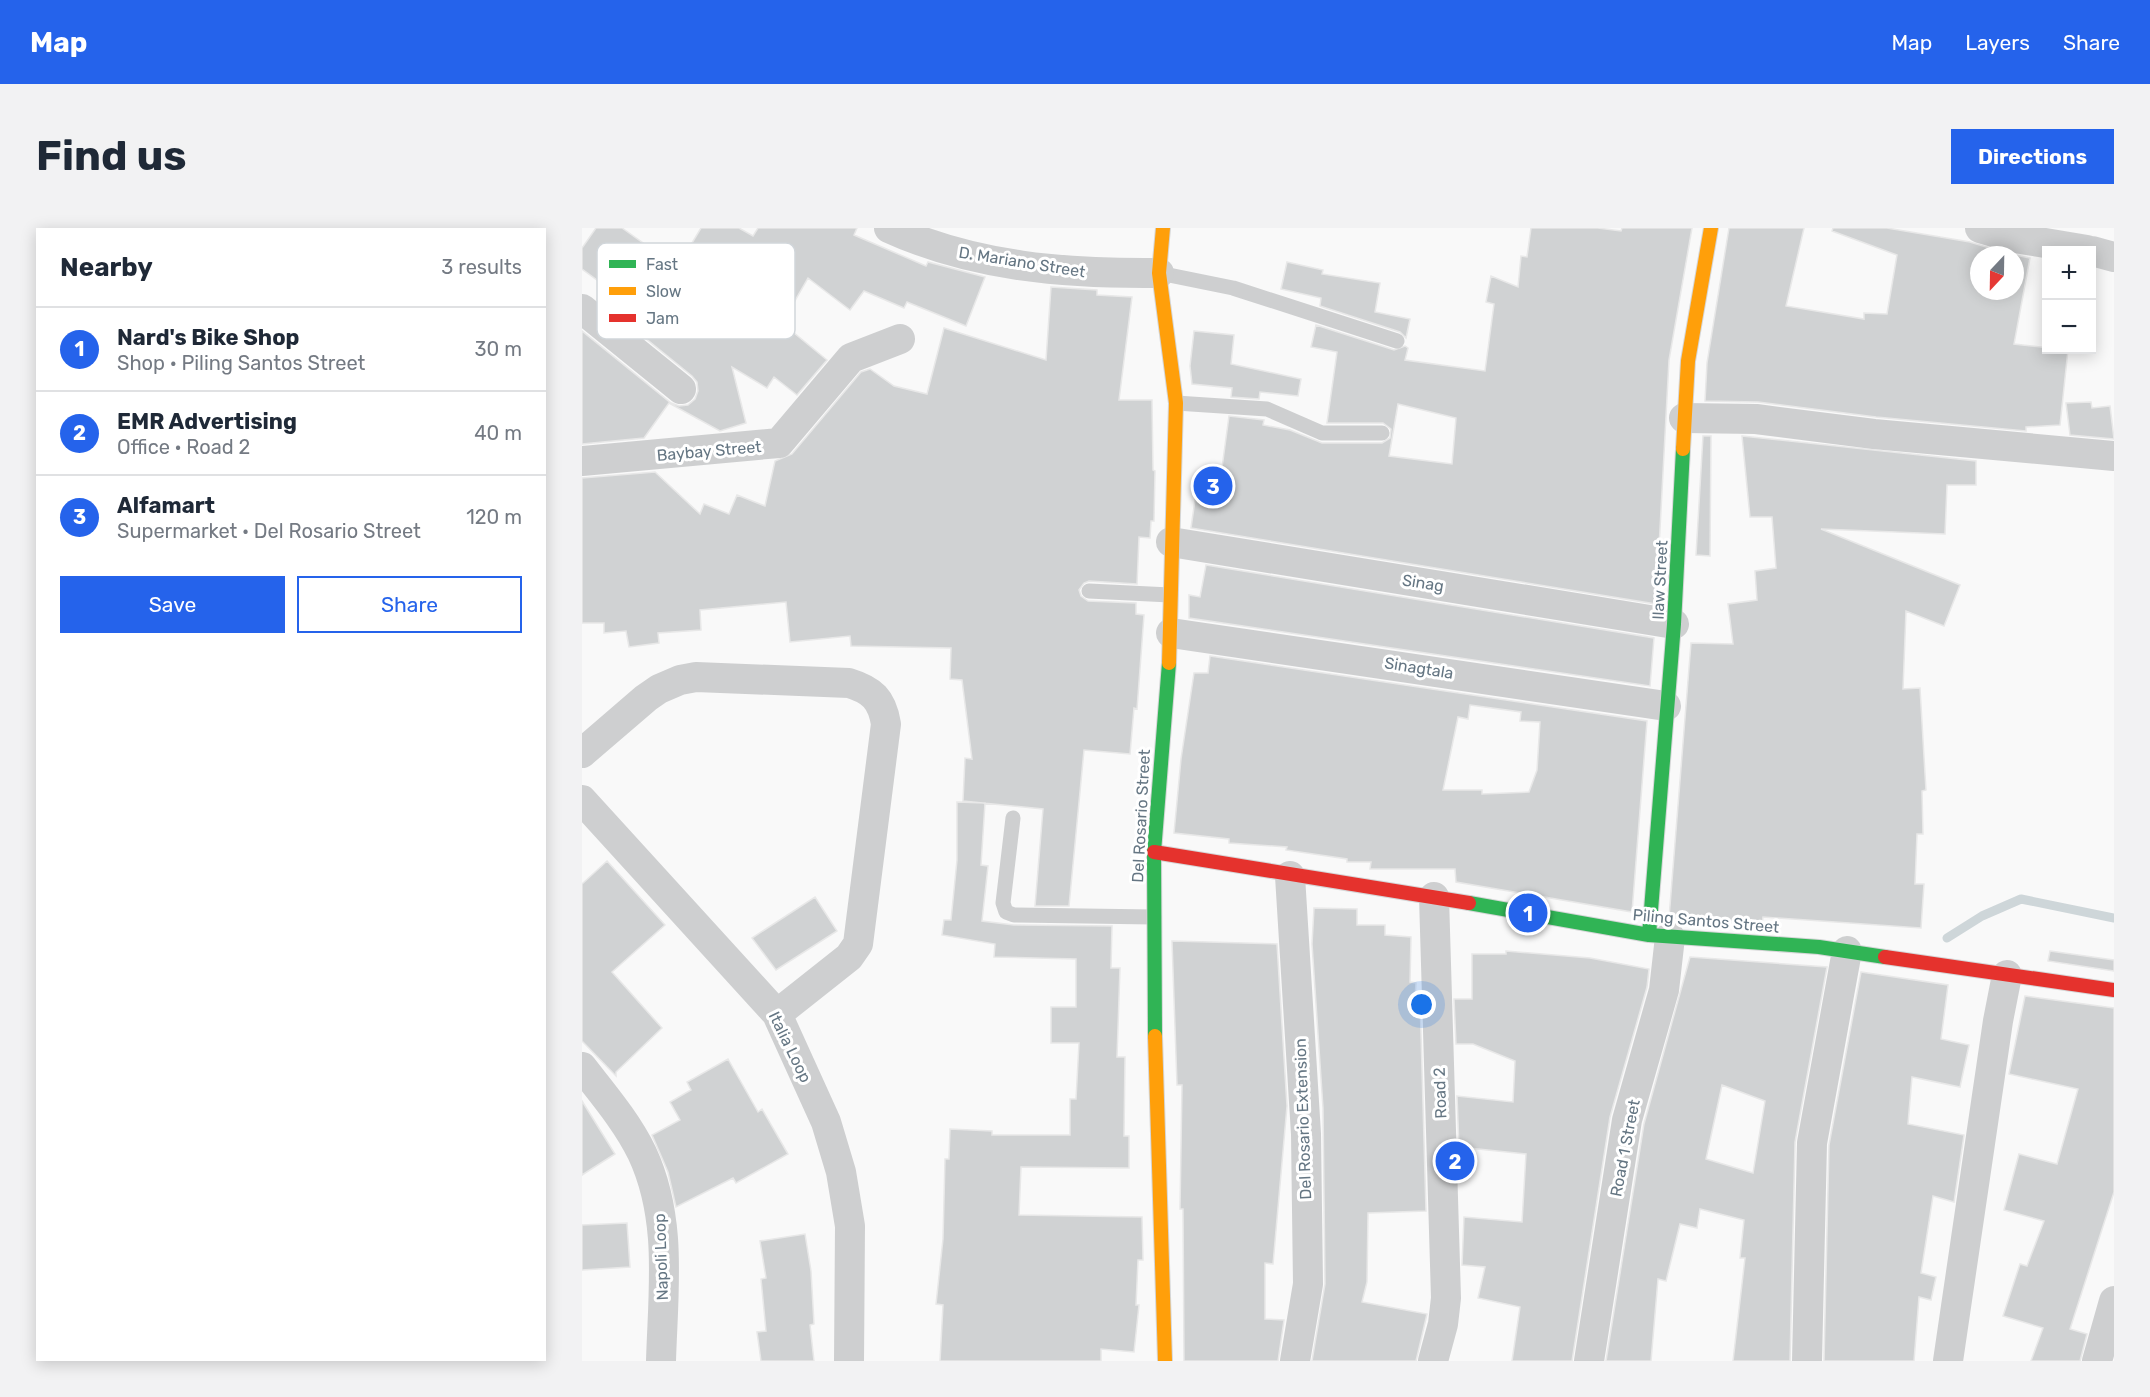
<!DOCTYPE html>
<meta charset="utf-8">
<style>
body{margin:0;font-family:Rubik,sans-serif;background:#f2f2f3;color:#1f2937}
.controls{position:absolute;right:18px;top:18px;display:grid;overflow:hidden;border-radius:0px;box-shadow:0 3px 15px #0003}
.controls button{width:54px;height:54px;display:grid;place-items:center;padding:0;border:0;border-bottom:2px solid #e0e1e3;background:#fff;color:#1f2937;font:30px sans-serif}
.compass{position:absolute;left:1388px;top:18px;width:54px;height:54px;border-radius:50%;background:#fff;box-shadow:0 3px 15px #0003;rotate:202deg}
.you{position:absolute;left:840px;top:777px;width:21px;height:21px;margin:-15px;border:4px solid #fff;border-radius:50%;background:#1a73e8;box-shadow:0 0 0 9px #1a73e833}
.badge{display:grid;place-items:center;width:39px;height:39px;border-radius:50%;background:#2563eb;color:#fff;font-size:20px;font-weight:700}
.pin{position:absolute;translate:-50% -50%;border:3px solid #fff;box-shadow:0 2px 6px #0006}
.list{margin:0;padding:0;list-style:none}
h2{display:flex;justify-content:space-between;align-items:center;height:78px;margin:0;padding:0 24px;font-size:26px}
h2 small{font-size:20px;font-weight:400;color:#747a83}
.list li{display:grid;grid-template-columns:39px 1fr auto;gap:18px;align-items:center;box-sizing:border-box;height:84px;padding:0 24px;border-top:2px solid #e0e1e3}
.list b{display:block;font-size:22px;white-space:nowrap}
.list p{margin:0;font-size:20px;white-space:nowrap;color:#747a83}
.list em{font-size:20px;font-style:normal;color:#747a83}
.actions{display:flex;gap:12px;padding:18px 24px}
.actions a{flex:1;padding:14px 0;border:2px solid #2563eb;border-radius:0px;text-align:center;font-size:21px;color:#2563eb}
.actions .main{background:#2563eb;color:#fff}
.map{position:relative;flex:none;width:1532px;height:1133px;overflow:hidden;border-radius:0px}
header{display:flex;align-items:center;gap:36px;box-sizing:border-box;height:84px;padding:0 30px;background:#2563eb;color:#fff}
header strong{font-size:28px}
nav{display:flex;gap:33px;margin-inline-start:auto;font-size:21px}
.intro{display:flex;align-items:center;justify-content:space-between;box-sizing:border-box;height:144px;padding:0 36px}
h1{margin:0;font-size:42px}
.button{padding:15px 27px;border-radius:0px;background:#2563eb;color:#fff;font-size:21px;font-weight:700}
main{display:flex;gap:36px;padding:0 36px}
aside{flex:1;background:#fff;border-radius:0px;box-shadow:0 3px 15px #0003}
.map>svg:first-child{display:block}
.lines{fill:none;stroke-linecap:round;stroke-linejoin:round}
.stream{stroke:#ced6d9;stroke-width:9}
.building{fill:#d0d2d3;stroke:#e8e8e8;stroke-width:1.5;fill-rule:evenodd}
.fast-casing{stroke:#d5d6d7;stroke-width:16}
.slow-casing{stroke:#d5d6d7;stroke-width:16}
.jam-casing{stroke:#d5d6d7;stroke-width:16}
.lane{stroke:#cecfd0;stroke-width:15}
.street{stroke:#cecfd0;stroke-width:30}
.fast{stroke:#30b455;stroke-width:14}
.slow{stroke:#ff9f0a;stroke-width:14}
.jam{stroke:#e5322d;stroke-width:14}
.labels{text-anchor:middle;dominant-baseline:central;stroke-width:6;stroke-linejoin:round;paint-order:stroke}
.street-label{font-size:16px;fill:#657683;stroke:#fff}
.key{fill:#fff;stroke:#d1d6da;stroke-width:1.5}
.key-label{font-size:16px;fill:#657683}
</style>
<header>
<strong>Map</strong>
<nav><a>Map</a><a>Layers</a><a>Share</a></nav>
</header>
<div class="intro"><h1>Find us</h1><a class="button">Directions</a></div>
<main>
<aside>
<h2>Nearby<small>3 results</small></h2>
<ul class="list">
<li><span class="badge">1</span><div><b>Nard's Bike Shop</b><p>Shop · Piling Santos Street</p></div><em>30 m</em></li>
<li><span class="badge">2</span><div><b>EMR Advertising</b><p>Office · Road 2</p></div><em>40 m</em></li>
<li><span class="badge">3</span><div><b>Alfamart</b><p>Supermarket · Del Rosario Street</p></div><em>120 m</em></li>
</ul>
<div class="actions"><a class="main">Save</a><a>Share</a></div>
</aside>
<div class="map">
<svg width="1532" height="1133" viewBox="0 0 1532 1133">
<rect width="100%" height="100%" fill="#f9f9f9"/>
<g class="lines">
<path class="stream" d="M1365 710 1400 688 1439 671 1532 690"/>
</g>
<path class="building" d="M14 0H40L88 34 97 20 104 25 119 0H157L171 8 176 0H275L272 7 344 38 346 34 403 49 384 98 325 74 322 80 282 63 268 82 226 50 200 95 245 132 215 167 192 149 185 160 150 139 164 195 138 203 87 175 62 210 0 216V103L89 175 97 178 106 177 113 171 116 163 115 154 110 148 15 71 23 58 0 41V20Z
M949 0H1016L1039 3 1040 0H1110L1087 132 1074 376 609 300 617 244 639 247 647 188 682 192 681 197 708 202 740 215H800L808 210 809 201 801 195H745L755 124 729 119 734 97 812 122 823 118 826 120 823 132 903 143 912 76 904 74 909 48 936 59 939 28 945 29ZM816 176 874 190 870 236 807 228Z
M1147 0H1222L1204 78 1282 91V85L1305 86 1315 27 1250 3 1251 0H1305L1388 14 1430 27H1397V63H1433V27L1448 30 1432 116 1486 122 1478 197 1444 199V203L1294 189 1176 174 1123 173 1125 135Z
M705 34 741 42 740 46 798 55 793 84 828 91 824 110 818 104 738 78 739 70 699 61Z
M469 59 515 62V67L550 69 537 172H570L571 242 573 243 572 293H569L568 310 557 309 555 356 507 353 502 355 497 362 499 368 506 373 554 375V386L562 387 555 481 552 480 548 526 502 522 487 678H453L461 581 381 573 383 530 390 531 380 452 368 451 369 420 269 418 268 408 208 414 204 374 118 382 119 402 76 405 77 415 47 419 44 403 22 405V395H0V250L73 244 118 286 122 276 147 286 155 267 183 278 193 233 210 226 279 144 288 141 312 158 345 166 362 100 464 132Z
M612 103 652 107 649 136 719 151 716 168 678 164 677 171 649 169 650 160 610 156 608 138Z
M1509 174 1510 180 1528 178 1532 211 1488 207 1484 175Z
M1121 208H1129L1128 328 1114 327Z
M1160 208 1394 233V257H1365L1363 306 1239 301 1378 357 1362 398 1324 383 1321 461 1338 460 1343 546 1344 562 1340 563 1341 606H1335L1333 656H1342L1339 700 1181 689 1180 696 1087 690 1109 415 1151 416 1146 376 1175 372 1173 343 1194 340 1190 289H1168Z
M624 337 1072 410 1068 458 607 390V367L618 369Z
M628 428 1065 493 1050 684 874 654 873 641H788L789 634H765V631L704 622 705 619 647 615V611L592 605 599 531 612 445H626ZM888 477 939 484 938 493 958 494 955 542 947 564 900 566V562H861L876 489 886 491Z
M375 574 403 575 399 637 406 638 400 693 432 697 530 698 529 740H538L535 829H543L542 908H547V940L439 939 437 987 560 989 561 1032H556L554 1077H557L552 1124 519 1121V1133H358L361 1077 354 1076 361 1011 363 931H367L368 901 410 903V907H488V871H494L497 815H469V779H494V731L412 729 413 716 360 707 362 692H369L375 632Z
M25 633 83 697 30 744 80 800 34 844V848L0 813V656Z
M233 669 255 703 194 742 170 710Z
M732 680 775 681V697H803V707L829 709 828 754 834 755 833 770H838L844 983 786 985 785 1054 780 1074 845 1086 834 1133H730L743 1056 741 880 730 716Z
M590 713 695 716 705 878 691 1036 683 1035V1091L702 1092 696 1133H602L601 981H598L600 857H595Z
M924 723 1008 730 1067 741 1065 759 1028 889 990 1133H930L938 1079 896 1070 903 1039 880 1037 882 989 940 994 944 926 877 919 875 868 931 874 933 833 891 816H874L872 771H890V726H924Z
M1468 723 1532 732V743L1466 733Z
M1108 729 1245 739 1213 914 1208 1133H1151L1163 1030H1158L1162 992 1118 981 1115 1000 1098 996 1084 1053 1076 1051 1069 1133H1024L1062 896ZM1140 857 1183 873 1171 945 1124 931Z
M1279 744 1366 757 1359 811 1387 817 1378 859 1330 849 1326 896 1382 907 1372 974 1351 968 1339 1045 1354 1049 1349 1072 1337 1069 1332 1133H1242L1247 917Z
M1443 768 1532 780V964L1488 1101 1505 1106 1498 1133H1449L1461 1100 1421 1088 1438 1036 1445 1038 1462 993 1422 982 1437 926 1475 936 1496 861 1427 846Z
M146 831 176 884 180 881 206 926 154 955 151 950 94 979 86 944 70 907 98 892 88 874 109 862 105 854Z
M0 873 33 926 0 947Z
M45 995 48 1039 0 1042V997Z
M223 1006 229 1043 232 1096 228 1097 232 1133H179L175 1104 184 1103 179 1051 184 1050 178 1013Z"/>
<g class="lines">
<defs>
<path id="fast" d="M887 675 1067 707 1237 719 1303 729
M1067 707 1092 396 1101 221
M573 808 572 624 587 435"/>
<path id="slow" d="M581 0 577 45 594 175 587 435
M1101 221 1106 133 1129 0
M573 808 583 1133"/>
<path id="jam" d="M572 624 887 675
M1303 729 1532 762"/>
</defs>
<use href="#fast" class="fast-casing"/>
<use href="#slow" class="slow-casing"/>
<use href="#jam" class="jam-casing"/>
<path class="lane" d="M577 45 651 60 815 113
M594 175 685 181 740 205H800
M507 363 588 367
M431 590 421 675 424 684 432 687 572 689"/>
<path class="street" d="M307 0C392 39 485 46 577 45
M1398 0 1433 10 1505 22
M1510 23 1532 29
M0 81 99 161
M1102 190 1174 191 1292 206 1532 228
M0 233 197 215 269 130 318 111
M589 314 1092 396
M589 405 1084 478
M0 525 64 470 77 461 98 452 114 449 267 455C290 462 300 471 304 496L276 716 267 729 195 786
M0 572 195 786 244 894 259 944 268 998 267 1133
M708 648 724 906 726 1056 713 1133
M0 839C21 866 45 894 60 925 91 991 81 1063 79 1133
M851 1133 861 1096 864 1070 852 669
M1007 1133 1045 892 1082 762 1088 709
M1225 1133 1230 915 1265 723
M1366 1133 1416 793 1425 747
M1515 1133 1532 1073"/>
<use href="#fast" class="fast"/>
<use href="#slow" class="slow"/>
<use href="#jam" class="jam"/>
</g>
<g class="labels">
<g class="street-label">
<text transform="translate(440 34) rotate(9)">D. Mariano Street</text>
<text transform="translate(127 223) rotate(-5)">Baybay Street</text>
<text transform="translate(1078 352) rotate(-87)">Ilaw Street</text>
<text transform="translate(841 355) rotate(9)">Sinag</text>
<text transform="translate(837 440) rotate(9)">Sinagtala</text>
<text transform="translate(559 588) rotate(-87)">Del Rosario Street</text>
<text transform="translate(1124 693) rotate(5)">Piling Santos Street</text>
<text transform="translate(208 819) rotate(64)">Italia Loop</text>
<text transform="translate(858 865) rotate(-92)">Road 2</text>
<text transform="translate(721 891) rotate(-92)">Del Rosario Extension</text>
<text transform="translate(1043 920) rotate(-79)">Road 1 Street</text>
<text transform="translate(79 1029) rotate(-92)">Napoli Loop</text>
</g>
</g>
<rect x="15" y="15" width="198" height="96" rx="9" class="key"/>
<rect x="27" y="32" width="27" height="8" fill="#30b455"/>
<rect x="27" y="59" width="27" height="8" fill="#ff9f0a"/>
<rect x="27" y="86" width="27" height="8" fill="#e5322d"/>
<g class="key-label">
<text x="64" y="42">Fast</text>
<text x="64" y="69">Slow</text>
<text x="64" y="96">Jam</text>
</g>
</svg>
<div class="controls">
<button>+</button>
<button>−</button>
</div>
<svg class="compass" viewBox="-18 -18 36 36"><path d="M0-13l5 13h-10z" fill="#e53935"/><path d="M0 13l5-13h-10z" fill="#747a83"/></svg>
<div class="you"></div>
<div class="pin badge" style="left:946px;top:685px">1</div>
<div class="pin badge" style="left:873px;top:933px">2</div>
<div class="pin badge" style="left:631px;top:258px">3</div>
</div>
</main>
